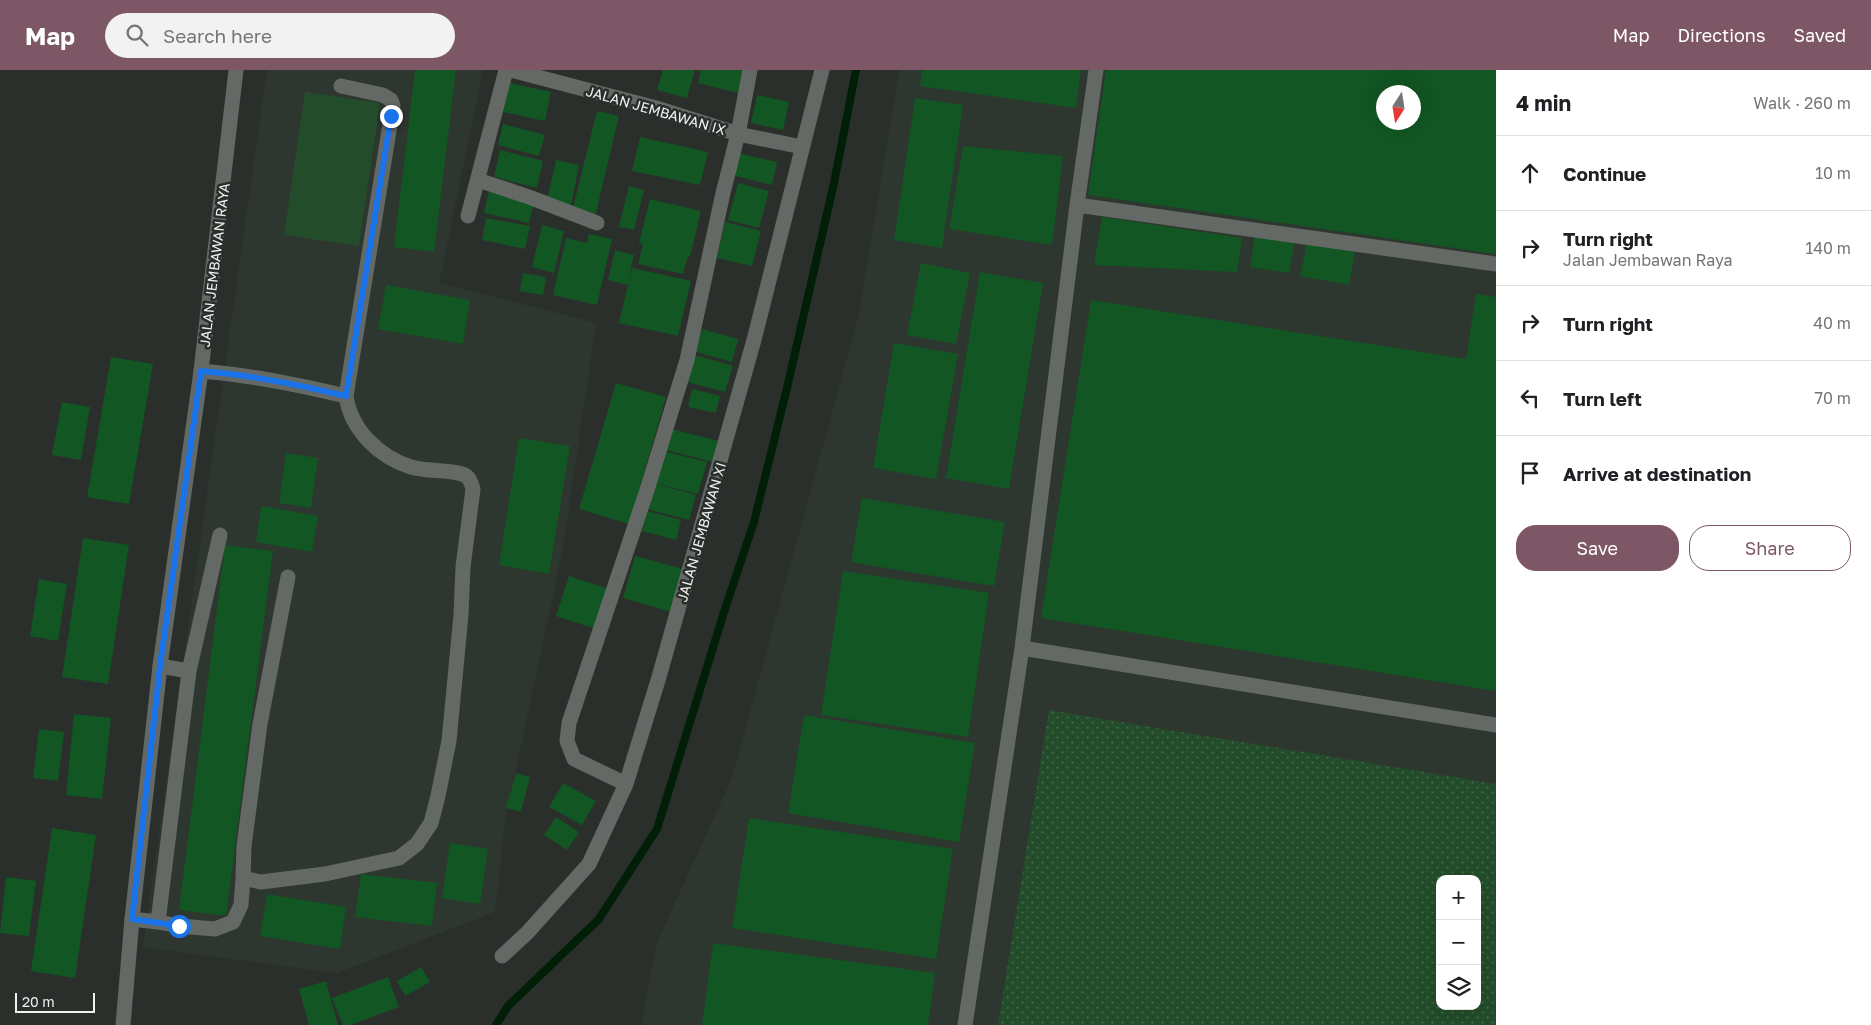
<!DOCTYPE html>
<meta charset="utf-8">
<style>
body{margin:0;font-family:"Golos Text",sans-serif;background:#f2f2f2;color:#202124}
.controls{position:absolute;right:15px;bottom:15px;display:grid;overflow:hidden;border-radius:10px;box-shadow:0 5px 20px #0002}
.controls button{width:45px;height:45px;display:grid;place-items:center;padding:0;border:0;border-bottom:1px solid #e0e0e0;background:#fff;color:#202124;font:25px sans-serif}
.compass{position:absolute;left:1376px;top:15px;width:45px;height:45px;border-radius:50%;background:#fff;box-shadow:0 5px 20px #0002;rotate:192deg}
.scale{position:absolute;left:15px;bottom:12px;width:80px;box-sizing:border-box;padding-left:5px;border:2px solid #eef1ee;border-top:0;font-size:14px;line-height:18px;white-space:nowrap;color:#eef1ee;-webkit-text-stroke:4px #2b2f2c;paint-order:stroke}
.stop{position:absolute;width:15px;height:15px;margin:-11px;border:4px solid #1a73e8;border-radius:50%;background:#fff}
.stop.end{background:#1a73e8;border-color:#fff;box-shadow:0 1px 5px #0008}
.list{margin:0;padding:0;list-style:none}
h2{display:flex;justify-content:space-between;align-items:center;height:65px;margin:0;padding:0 20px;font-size:21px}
h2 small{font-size:16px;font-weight:400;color:#757577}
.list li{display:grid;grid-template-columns:32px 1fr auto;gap:15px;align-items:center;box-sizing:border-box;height:75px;padding:0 20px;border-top:1px solid #e0e0e0}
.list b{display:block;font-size:19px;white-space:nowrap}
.list p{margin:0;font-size:16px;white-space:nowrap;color:#757577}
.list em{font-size:16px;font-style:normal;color:#757577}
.actions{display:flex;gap:10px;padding:15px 20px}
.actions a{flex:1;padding:11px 0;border:1px solid #7e5766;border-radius:20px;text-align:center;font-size:18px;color:#7e5766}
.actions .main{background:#7e5766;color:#fff}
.icon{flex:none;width:28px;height:28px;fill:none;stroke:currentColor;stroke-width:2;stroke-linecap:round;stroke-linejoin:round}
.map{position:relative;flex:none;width:1496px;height:955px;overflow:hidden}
header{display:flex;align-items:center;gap:30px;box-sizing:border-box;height:70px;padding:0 25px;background:#7e5766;color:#fff}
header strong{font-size:24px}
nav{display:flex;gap:28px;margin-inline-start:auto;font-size:18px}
.search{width:350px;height:45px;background:#f2f2f2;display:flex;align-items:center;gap:12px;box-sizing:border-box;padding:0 18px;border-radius:28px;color:#757577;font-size:19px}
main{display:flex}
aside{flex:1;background:#fff}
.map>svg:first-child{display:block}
.built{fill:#2e372f;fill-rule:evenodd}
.grass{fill:url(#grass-dots);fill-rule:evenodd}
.pitch{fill:#234d2a}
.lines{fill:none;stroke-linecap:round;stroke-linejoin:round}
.stream{stroke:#001f06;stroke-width:8}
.building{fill:#115623;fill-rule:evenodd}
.lane{stroke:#656965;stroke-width:15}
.street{stroke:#656965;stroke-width:15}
.route{stroke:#1a73e8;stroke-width:6}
.labels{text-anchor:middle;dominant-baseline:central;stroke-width:5;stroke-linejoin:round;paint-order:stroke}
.street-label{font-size:14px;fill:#eef1ee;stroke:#2b2f2c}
</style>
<header>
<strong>Map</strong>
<div class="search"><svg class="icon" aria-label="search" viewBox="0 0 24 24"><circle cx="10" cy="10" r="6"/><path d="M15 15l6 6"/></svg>Search here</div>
<nav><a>Map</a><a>Directions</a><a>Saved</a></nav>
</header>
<main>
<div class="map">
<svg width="1496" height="955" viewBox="0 0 1496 955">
<defs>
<pattern id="grass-dots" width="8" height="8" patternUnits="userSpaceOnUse" patternTransform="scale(1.25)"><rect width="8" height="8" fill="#234d2a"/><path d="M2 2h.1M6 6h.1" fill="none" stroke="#436749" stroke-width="1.8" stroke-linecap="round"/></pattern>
</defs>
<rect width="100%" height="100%" fill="#2b2f2c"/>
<path class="built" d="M267 0H483L439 213 596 253 563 477 505 752 495 842 337 903 143 877Z
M899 0H1496V955H642L656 875 732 708 858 248ZM1384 22H1414V52H1384ZM1440 809H1477V936H1440Z"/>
<path class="grass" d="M1049 640 1496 714V955H998ZM1440 809H1477V936H1440Z"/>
<path class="pitch" d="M305 22 380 33 359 176 284 165Z"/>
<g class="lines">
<path class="stream" d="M496 955 508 936 599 849 657 759 724 542 754 452 787 318 834 113 856 0"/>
</g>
<path class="building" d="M415 0H456L434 182 394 177Z
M663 0H695L687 28 657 20Z
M701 0H745L738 23 698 13Z
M922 0H1081L1076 38 920 16Z
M1106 0H1496V184L1088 125ZM1384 22H1414V52H1384Z
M510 13 551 22 545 51 503 42Z
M757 25 789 32 783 60 751 53Z
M915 28 963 35 942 178 894 170Z
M597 41 619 46 595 147 572 142Z
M503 54 545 65 539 86 498 75Z
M640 67 708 82 700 115 632 101Z
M963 76 1063 86 1052 175 949 159Z
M500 80 543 91 537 118 494 107Z
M737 83 777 92 772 115 732 105Z
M556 90 579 95 571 135 547 130Z
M738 113 769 121 759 158 728 150Z
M629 116 644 120 634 160 619 157Z
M489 121 534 132 529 153 484 143Z
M650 129 701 141 690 186H688L683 204 638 194 643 174 639 173Z
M1102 147 1242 168 1237 202 1094 195Z
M486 148 530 156 525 179 482 170Z
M725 152 761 161 752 196 717 188Z
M542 155 564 161 554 203 532 197Z
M589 164 612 169 597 235 553 225 566 168 587 173Z
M1255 164 1295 170 1289 203 1250 197Z
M1307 172 1355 181 1349 215 1300 206Z
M615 180 634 185 628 211 632 198 691 211 678 266 619 253 628 215 608 210Z
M921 193 970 203 956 274 907 265Z
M980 202 1043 213 1009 419 946 408Z
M523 203 546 207 543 225 520 221Z
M386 215 470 230 463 274 378 259Z
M1476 224 1496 227V621L1041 548 1091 230 1466 289Z
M702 259 738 269 732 292 696 282Z
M894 273 958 284 936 409 873 398Z
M695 285 733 296 725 322 687 312Z
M111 287 153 294 129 434 87 427Z
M616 313 666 327 629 454 579 439Z
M692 319 720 326 716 343 688 337Z
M62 332 90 337 81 390 52 385Z
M671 359 719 371 713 392 666 380Z
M519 368 570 376 549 504 499 495Z
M663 381 707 392 698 424 654 413Z
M286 383 318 388 311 438 279 433Z
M653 413 696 425 689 450 647 439Z
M862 428 1005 452 994 516 851 492Z
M261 436 318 446 312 482 256 472Z
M647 441 681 450 676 470 642 461Z
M83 468 129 475 108 614 62 607Z
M225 475 273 481 226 846 179 840Z
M635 486 683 499 671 542 623 528Z
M843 501 989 523 968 667 821 645Z
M569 506 612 520 599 560 556 546Z
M39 509 67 514 58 571 30 566Z
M74 644 111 648 102 729 66 725Z
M804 645 975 673 959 772 788 743Z
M39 659 64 662 58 711 33 708Z
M516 703 530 707 521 742 506 738Z
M563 713 596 731 582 755 549 737Z
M556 747 579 762 567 780 544 765Z
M749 748 953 779 936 889 732 858Z
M52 758 96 765 75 908 31 901Z
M450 773 488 779 480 834 442 828Z
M361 804 437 813 432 856 355 847Z
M6 807 36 811 29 866 0 863Z
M267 824 346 837 340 879 260 866Z
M713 873 935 903 928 955H702Z
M421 897 430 912 405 926 397 911Z
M388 907 399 937 350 955H343L332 928Z
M326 911 338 955H309L299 919Z"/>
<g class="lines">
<path class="lane" d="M1077 135 1096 0
M201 301C251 305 298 315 346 326
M220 465 189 601 158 852 179 856 215 859 233 852 241 835 243 808
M288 507 260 654 244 776 243 808 261 812 325 804 399 788 417 774 431 753 438 726 449 671 461 545 463 497 473 419C471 412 469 406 462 404 446 399 427 402 411 397 379 387 351 360 346 326L393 36 391 30 383 25 341 16
M1022 578 1496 655
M160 596 189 601
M132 849 158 852
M965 955 1022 578 1077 135 1496 194"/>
<path class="street" d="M511 0 656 38 738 64 802 77
M478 110 529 127 597 153
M468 146 506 0
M626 714 574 689 567 671 569 653 647 420 687 290 723 123 738 64 750 0
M502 886 527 863 589 794 626 714 659 607 754 270 822 0
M123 955 132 849 160 596 201 301 236 0"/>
</g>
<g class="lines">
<path class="route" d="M179 856 132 849 160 596 201 301C251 305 298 315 346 326L391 46"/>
</g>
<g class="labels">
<g class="street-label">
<text transform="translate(656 40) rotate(16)">JALAN JEMBAWAN IX</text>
<text transform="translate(214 195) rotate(-83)">JALAN JEMBAWAN RAYA</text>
<text transform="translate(701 462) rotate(-74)">JALAN JEMBAWAN XI</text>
</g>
</g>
</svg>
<div class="controls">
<button>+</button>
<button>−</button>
<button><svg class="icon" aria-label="layers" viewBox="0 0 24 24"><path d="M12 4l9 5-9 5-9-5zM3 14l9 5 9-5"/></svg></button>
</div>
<svg class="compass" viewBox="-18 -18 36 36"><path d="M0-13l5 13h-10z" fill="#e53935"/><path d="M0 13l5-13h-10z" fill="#757577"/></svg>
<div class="scale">20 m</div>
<div class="stop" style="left:179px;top:856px"></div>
<div class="stop end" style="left:391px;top:46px"></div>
</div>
<aside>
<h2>4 min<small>Walk · 260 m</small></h2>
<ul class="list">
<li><svg class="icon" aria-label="ahead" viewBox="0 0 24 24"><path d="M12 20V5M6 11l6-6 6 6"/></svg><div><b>Continue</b></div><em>10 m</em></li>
<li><svg class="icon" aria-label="right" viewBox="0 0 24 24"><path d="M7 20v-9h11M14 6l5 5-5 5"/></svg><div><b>Turn right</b><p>Jalan Jembawan Raya</p></div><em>140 m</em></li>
<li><svg class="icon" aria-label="right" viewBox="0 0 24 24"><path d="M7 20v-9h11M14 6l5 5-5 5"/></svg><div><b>Turn right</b></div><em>40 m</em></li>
<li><svg class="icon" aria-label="left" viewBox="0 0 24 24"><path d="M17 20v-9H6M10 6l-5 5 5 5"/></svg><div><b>Turn left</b></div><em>70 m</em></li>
<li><svg class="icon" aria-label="arrive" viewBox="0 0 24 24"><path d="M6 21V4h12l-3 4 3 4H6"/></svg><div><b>Arrive at destination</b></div></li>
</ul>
<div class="actions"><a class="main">Save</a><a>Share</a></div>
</aside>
</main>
